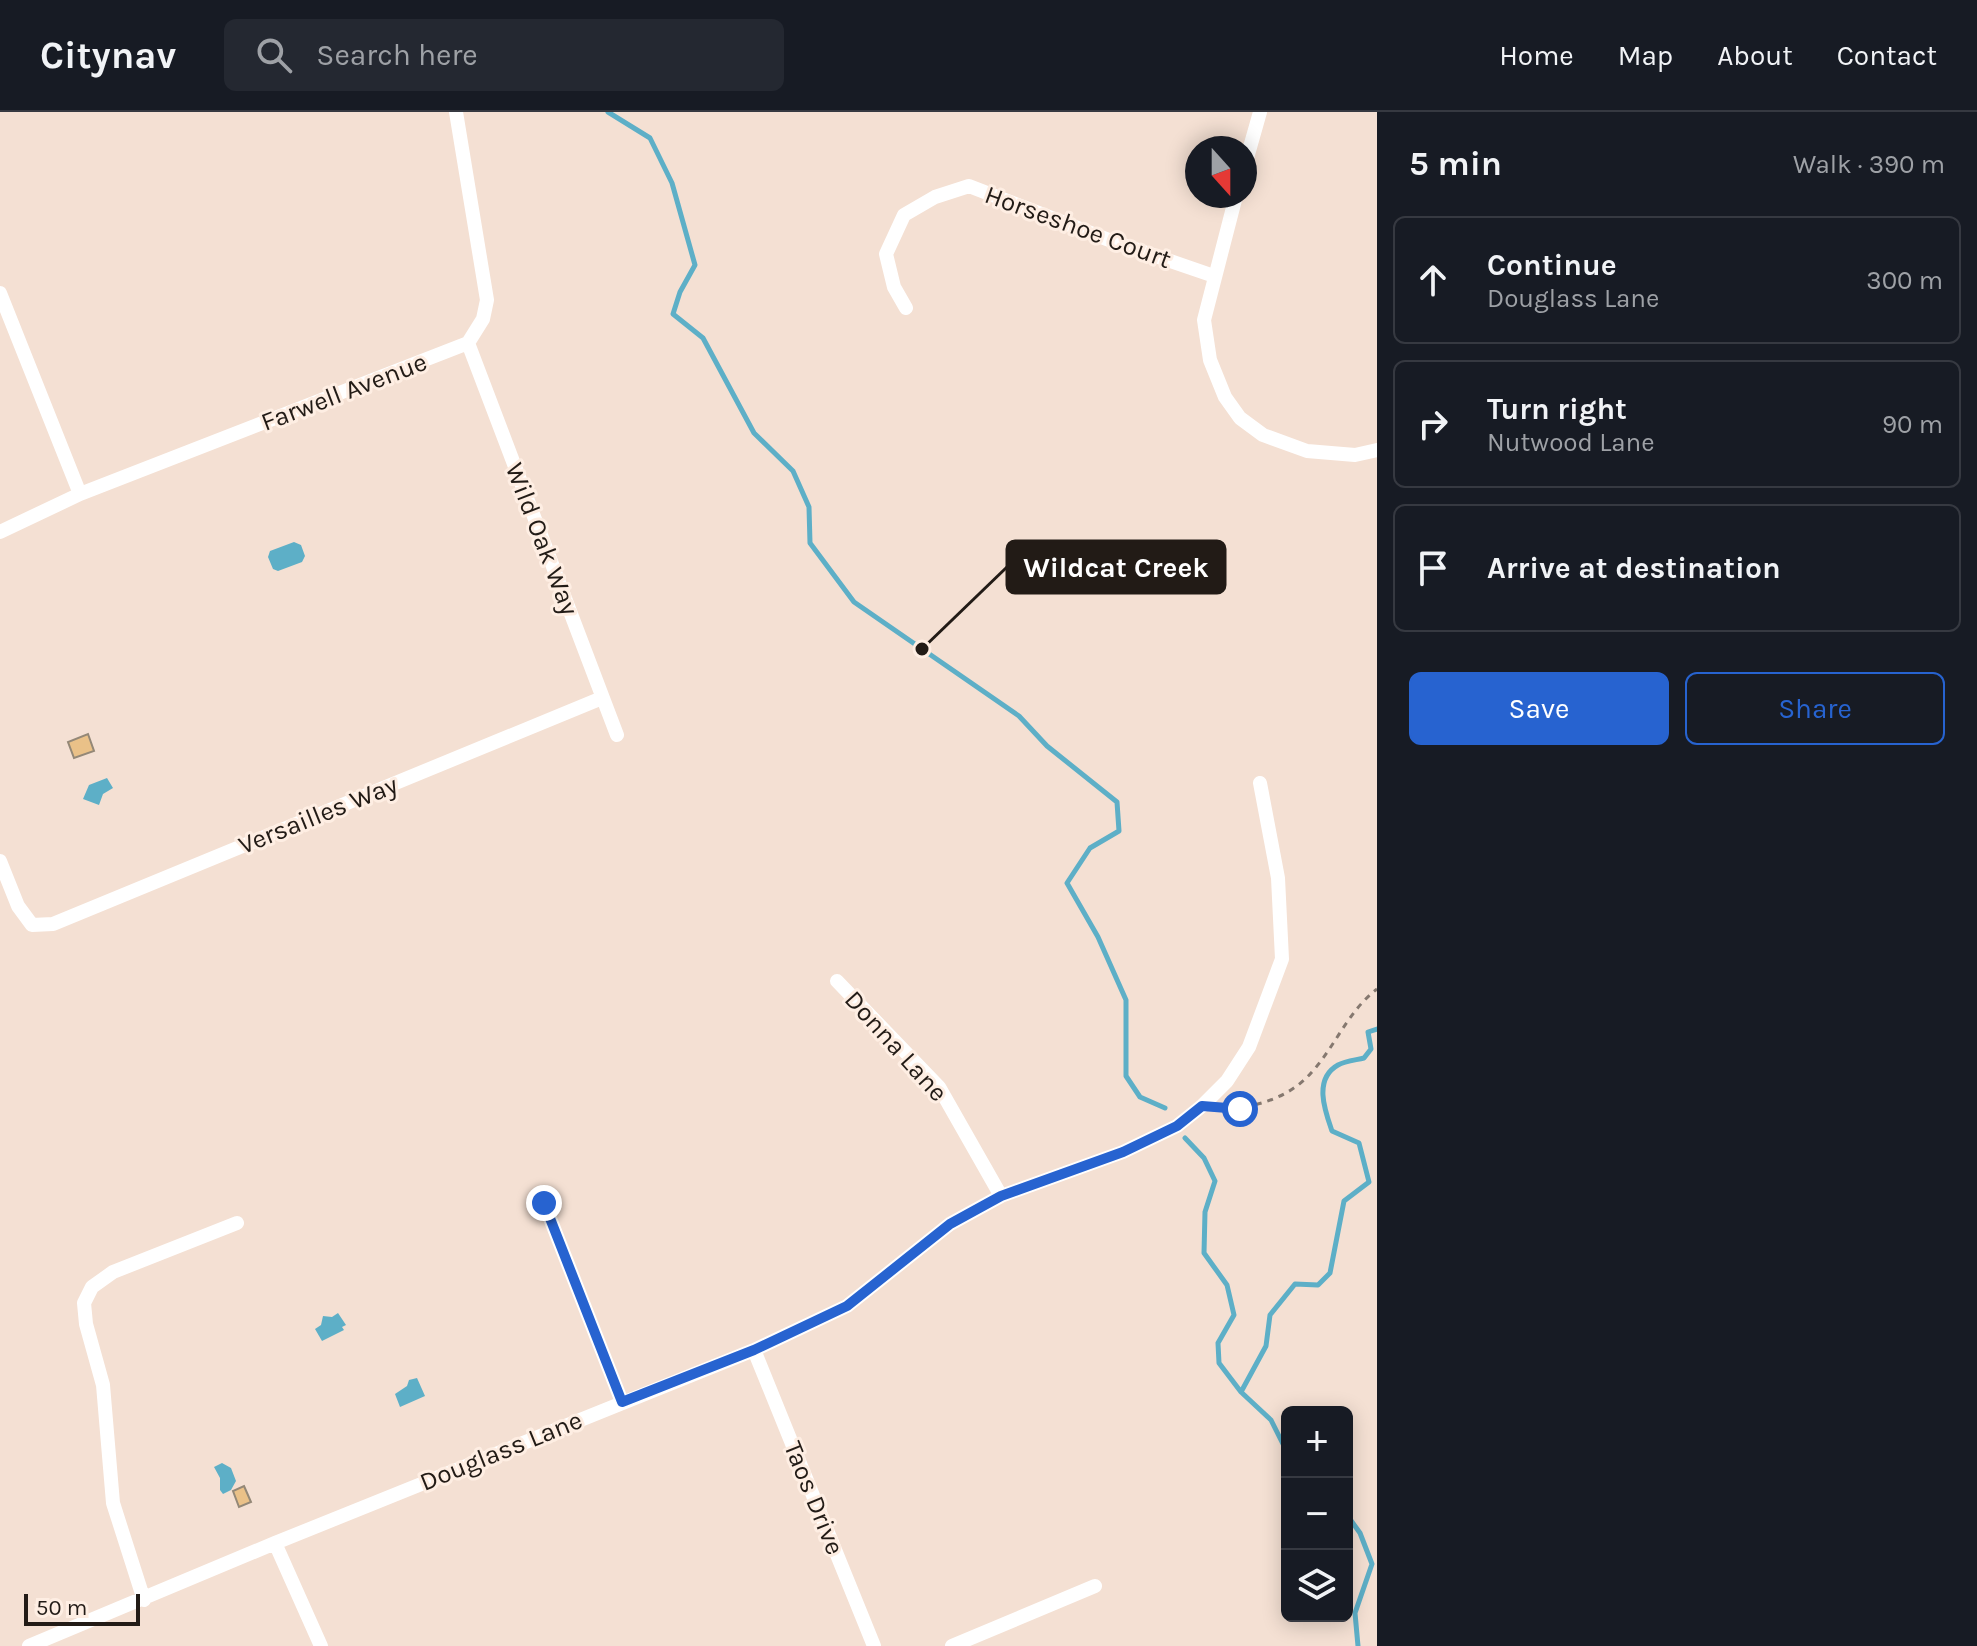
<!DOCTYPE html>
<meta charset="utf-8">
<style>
body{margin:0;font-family:Karla,sans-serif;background:#242831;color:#f1f3f6}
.controls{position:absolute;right:24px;bottom:24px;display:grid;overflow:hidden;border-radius:12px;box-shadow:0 4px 20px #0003}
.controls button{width:72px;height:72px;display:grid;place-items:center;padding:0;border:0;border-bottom:2px solid #363941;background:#171b24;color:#f1f3f6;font:40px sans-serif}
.compass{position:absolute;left:1185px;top:24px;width:72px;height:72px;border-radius:50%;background:#171b24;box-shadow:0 4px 20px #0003;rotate:159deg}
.scale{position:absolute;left:24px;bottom:20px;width:116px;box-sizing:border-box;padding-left:8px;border:4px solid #221b16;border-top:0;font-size:22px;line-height:28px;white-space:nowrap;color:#221b16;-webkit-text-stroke:6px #feeee3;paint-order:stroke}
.stop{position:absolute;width:24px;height:24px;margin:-18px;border:6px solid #2763d0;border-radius:50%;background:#fff}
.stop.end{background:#2763d0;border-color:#fff;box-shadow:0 2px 8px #0008}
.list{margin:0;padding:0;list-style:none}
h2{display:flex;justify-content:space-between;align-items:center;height:104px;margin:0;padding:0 32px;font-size:34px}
h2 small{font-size:26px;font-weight:400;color:#9ea1a6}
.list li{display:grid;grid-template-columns:52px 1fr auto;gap:24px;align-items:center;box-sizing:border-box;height:128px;margin:0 16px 16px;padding:0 16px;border:2px solid #363941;border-radius:12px}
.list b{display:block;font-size:30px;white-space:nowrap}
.list p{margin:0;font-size:26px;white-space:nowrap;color:#9ea1a6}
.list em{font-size:26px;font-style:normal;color:#9ea1a6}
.actions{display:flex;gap:16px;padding:24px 32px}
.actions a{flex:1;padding:18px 0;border:2px solid #2763d0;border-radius:12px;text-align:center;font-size:28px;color:#2763d0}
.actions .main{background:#2763d0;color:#fff}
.icon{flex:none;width:44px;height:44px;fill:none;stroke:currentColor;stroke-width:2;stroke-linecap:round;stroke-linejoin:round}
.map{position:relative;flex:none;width:1377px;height:1534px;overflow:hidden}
header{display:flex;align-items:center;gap:48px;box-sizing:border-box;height:112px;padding:0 40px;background:#171b24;border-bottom:2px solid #363941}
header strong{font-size:38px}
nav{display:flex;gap:44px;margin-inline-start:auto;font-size:28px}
.search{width:560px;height:72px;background:#242831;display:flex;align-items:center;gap:20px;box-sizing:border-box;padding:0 28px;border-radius:12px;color:#9ea1a6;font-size:30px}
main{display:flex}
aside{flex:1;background:#171b24}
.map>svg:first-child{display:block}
.water{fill:#5dafc7}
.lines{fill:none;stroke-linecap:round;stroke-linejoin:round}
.stream{stroke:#5dafc7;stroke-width:5}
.building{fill:#eac188;stroke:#948877;stroke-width:2}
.path{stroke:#85786f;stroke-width:3;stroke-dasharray:6 6;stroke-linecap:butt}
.minor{stroke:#fff;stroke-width:14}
.route{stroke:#2763d0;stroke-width:10}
.labels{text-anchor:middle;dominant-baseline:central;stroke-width:6;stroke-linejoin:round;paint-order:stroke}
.street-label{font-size:26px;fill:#221b16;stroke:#feeee3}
.leader{fill:none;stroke:#221b16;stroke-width:3}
.callout-dot{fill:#221b16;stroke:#feeee3;stroke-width:3}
.callout{fill:#221b16;stroke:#221b16;stroke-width:3}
.callout-label{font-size:28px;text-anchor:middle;font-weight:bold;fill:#fff}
</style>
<header>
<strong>Citynav</strong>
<div class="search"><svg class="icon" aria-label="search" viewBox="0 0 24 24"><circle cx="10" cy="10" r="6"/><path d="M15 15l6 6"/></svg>Search here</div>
<nav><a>Home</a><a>Map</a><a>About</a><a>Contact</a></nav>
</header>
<main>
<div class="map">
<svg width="1377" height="1534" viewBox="0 0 1377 1534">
<rect width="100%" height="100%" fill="#f4e0d3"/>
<path class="water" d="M294 430 301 433 305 444 302 450 278 459 273 457 268 445 270 439Z
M107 666 113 676 103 682 99 693 83 687 89 673Z
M338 1201 346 1213 342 1215 344 1218 322 1229 315 1217 321 1213 323 1204 332 1205Z
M417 1266 425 1284 400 1295 395 1282 407 1274 409 1268Z
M222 1351 231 1356 236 1369 231 1378 223 1382 220 1378V1366L214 1355Z"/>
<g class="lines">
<path class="stream" d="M608 0 650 26 672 71 695 153 680 180 673 202 703 226 754 321 793 359 809 395 810 431 854 490 1019 604 1047 634 1117 690 1119 719 1090 736 1067 771 1098 825 1126 888V964L1140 985 1165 996
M1185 1026 1204 1046 1215 1069 1205 1100 1204 1141 1227 1173 1234 1203 1218 1231 1219 1251 1241 1280 1271 1308 1287 1340
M1241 1280 1266 1234 1270 1203 1295 1172 1318 1173 1330 1161 1344 1089 1369 1070 1359 1031 1332 1019C1325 999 1313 967 1338 953 1345 949 1356 948 1364 946L1371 937 1368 920 1377 917
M1347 1403 1360 1421 1372 1452 1355 1501 1358 1534"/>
</g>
<path class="building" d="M88 622 94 639 74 646 68 630Z
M244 1374 251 1390 239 1395 233 1379Z"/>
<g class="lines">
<path class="path" d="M1220 995C1252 998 1289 986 1311 961 1335 935 1348 899 1377 877"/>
<path class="minor" d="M1245 53 1260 0
M1236 84 1204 208 1210 248 1225 285 1240 306 1263 323 1307 339 1355 343 1377 338
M0 181 80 382
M906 196 894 175 886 142 904 103 935 85 969 74 1109 128 1214 164
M468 231 617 623
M0 420 80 382 468 231 483 207 487 188 456 0
M0 749 18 794 32 813 53 812 602 586
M837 869 939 975 1001 1084
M544 1091 622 1290
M754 1238 874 1534
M275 1431 321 1534
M144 1488 113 1391 103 1273 86 1212 84 1191 92 1175 113 1160 237 1111
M29 1534 275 1431 754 1238 847 1194 950 1112 1001 1084 1123 1040 1177 1014 1202 994 1227 969 1249 935 1282 847 1278 766 1260 671
M952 1534 1095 1474"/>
</g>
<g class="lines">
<path class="route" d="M544 1091 622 1290 754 1238 847 1194 950 1112 1001 1084 1123 1040 1177 1014 1202 994 1240 997"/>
</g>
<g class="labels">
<g class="street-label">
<text transform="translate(1078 115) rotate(20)">Horseshoe Court</text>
<text transform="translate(344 280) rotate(-21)">Farwell Avenue</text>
<text transform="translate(542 427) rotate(69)">Wild Oak Way</text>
<text transform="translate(318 703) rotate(-22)">Versailles Way</text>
<text transform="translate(896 934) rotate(48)">Donna Lane</text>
<text transform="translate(501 1339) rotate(-22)">Douglass Lane</text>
<text transform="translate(814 1386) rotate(68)">Taos Drive</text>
</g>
</g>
<path class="leader" d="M922 537L1007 455"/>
<circle class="callout-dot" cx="922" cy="537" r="8"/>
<rect class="callout" x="1007" y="429" width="218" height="52" rx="8"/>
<g class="callout-label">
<text x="1116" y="465">Wildcat Creek</text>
</g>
</svg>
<div class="controls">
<button>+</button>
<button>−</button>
<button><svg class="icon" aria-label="layers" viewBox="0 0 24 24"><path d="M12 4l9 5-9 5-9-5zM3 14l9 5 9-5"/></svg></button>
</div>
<svg class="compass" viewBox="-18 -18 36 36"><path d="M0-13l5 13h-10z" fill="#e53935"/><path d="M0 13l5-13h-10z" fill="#9ea1a6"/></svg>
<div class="scale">50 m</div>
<div class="stop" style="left:1240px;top:997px"></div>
<div class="stop end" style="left:544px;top:1091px"></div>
</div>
<aside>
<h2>5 min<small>Walk · 390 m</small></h2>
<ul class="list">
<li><svg class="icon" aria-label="ahead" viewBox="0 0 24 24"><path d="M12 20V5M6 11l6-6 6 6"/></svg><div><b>Continue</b><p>Douglass Lane</p></div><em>300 m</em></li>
<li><svg class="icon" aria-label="right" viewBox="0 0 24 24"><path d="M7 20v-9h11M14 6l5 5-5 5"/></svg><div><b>Turn right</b><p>Nutwood Lane</p></div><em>90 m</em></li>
<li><svg class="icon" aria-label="arrive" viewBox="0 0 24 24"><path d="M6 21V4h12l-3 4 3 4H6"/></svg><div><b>Arrive at destination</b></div></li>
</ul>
<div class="actions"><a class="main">Save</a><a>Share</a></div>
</aside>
</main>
